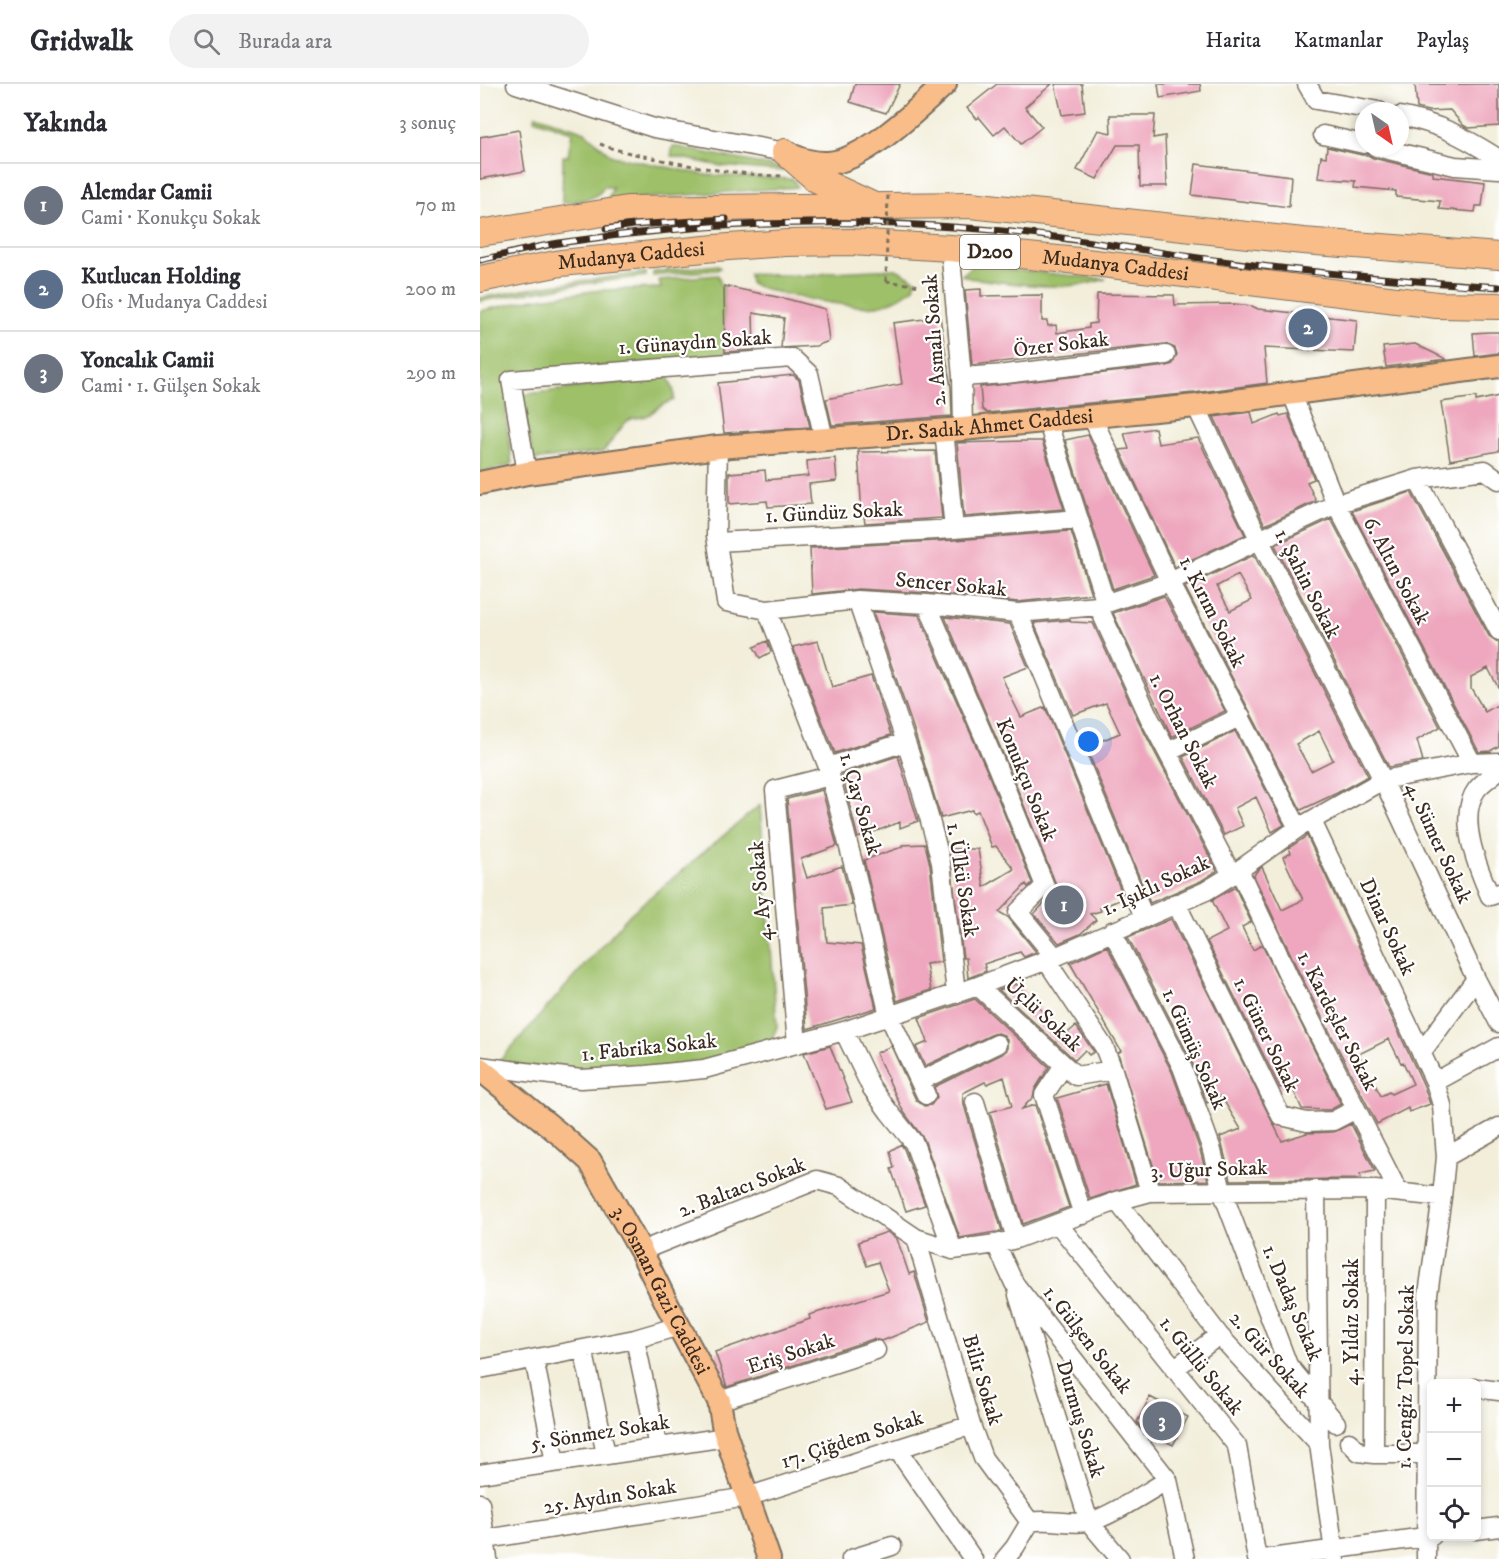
<!DOCTYPE html>
<html lang="tr">
<meta charset="utf-8">
<style>
body{margin:0;font-family:"IM FELL DW Pica",serif;background:#f2f2f3;color:#2b2b33}
.controls{position:absolute;right:18px;bottom:18px;display:grid;overflow:hidden;border-radius:9px;box-shadow:0 3px 9px #0003}
.controls button{width:54px;height:54px;display:grid;place-items:center;padding:0;border:0;border-bottom:2px solid #e1e1e2;background:#fff;color:#2b2b33;font:30px sans-serif}
.compass{position:absolute;left:875px;top:18px;width:54px;height:54px;border-radius:50%;background:#fff;box-shadow:0 3px 9px #0003;rotate:146deg}
.you{position:absolute;left:609px;top:658px;width:21px;height:21px;margin:-15px;border:4px solid #fff;border-radius:50%;background:#1a73e8;box-shadow:0 0 0 9px #1a73e833}
.badge{display:grid;place-items:center;width:39px;height:39px;border-radius:50%;background:#d1495b;color:#fff;font-size:20px;font-weight:700}
.pin{position:absolute;translate:-50% -50%;border:3px solid #fff;box-shadow:0 2px 6px #0006}
.list{margin:0;padding:0;list-style:none}
h2{display:flex;justify-content:space-between;align-items:center;height:78px;margin:0;padding:0 24px;font-size:26px}
h2 small{font-size:20px;font-weight:400;color:#7c7c81}
.list li{display:grid;grid-template-columns:39px 1fr auto;gap:18px;align-items:center;box-sizing:border-box;height:84px;padding:0 24px;border-top:2px solid #e1e1e2}
.list b{display:block;font-size:22px;white-space:nowrap}
.list p{margin:0;font-size:20px;white-space:nowrap;color:#7c7c81}
.list em{font-size:20px;font-style:normal;color:#7c7c81}
.icon{flex:none;width:33px;height:33px;fill:none;stroke:currentColor;stroke-width:2;stroke-linecap:round;stroke-linejoin:round}
.map{position:relative;flex:none;width:1019px;height:1475px;overflow:hidden}
header{display:flex;align-items:center;gap:36px;box-sizing:border-box;height:84px;padding:0 30px;background:#fff;border-bottom:2px solid #e1e1e2}
header strong{font-size:28px}
nav{display:flex;gap:33px;margin-inline-start:auto;font-size:21px}
.search{width:420px;height:54px;background:#f2f2f3;display:flex;align-items:center;gap:15px;box-sizing:border-box;padding:0 21px;border-radius:33px;color:#7c7c81;font-size:22px}
main{display:flex}
aside{flex:1;background:#fff}
.map>svg:first-child{display:block}
.green{fill:#9ec069;stroke:#6c7544;stroke-width:1.5}
.building{fill:#eea7be;fill-rule:evenodd}
.lines{fill:none;stroke-linecap:round;stroke-linejoin:round}
.minor-casing{stroke:#7b6f60;stroke-width:21}
.major-casing{stroke:#7b6f60;stroke-width:26}
.highway-casing{stroke:#7b6f60;stroke-width:28}
.path{stroke:#7b6f60;stroke-width:3;stroke-dasharray:4.5 4.5;stroke-linecap:butt}
.minor{stroke:#fff;stroke-width:18}
.major{stroke:#f8bd89;stroke-width:22}
.highway{stroke:#f8bd89;stroke-width:26}
.rail-casing{stroke:#3b2a1e;stroke-width:7}
.rail{stroke:#fff;stroke-width:4.5;stroke-dasharray:14;stroke-linecap:butt}
.path-bridge{stroke:#7b6f60;stroke-width:3;stroke-dasharray:4.5 4.5;stroke-linecap:butt}
.labels{text-anchor:middle;dominant-baseline:central;stroke-width:4.5;stroke-linejoin:round;paint-order:stroke}
.shield{fill:#fff;stroke:#766a62;stroke-width:1.5}
.shield-label{font-size:20px;font-weight:bold;fill:#3b2a1e}
.street-label{font-size:21px;fill:#3b2a1e;stroke:#fff}
</style>
<header>
<strong>Gridwalk</strong>
<div class="search"><svg class="icon" aria-label="search" viewBox="0 0 24 24"><circle cx="10" cy="10" r="6"/><path d="M15 15l6 6"/></svg>Burada ara</div>
<nav><a>Harita</a><a>Katmanlar</a><a>Paylaş</a></nav>
</header>
<main>
<aside>
<h2>Yakında<small>3 sonuç</small></h2>
<ul class="list">
<li><span class="badge" style="background:#6b7280">1</span><div><b>Alemdar Camii</b><p>Cami · Konukçu Sokak</p></div><em>70 m</em></li>
<li><span class="badge" style="background:#5c6f8a">2</span><div><b>Kutlucan Holding</b><p>Ofis · Mudanya Caddesi</p></div><em>200 m</em></li>
<li><span class="badge" style="background:#6b7280">3</span><div><b>Yoncalık Camii</b><p>Cami · 1. Gülşen Sokak</p></div><em>290 m</em></li>
</ul>
</aside>
<div class="map">
<svg width="1019" height="1475" viewBox="0 0 1019 1475">
<rect width="100%" height="100%" fill="#fff"/>
<filter id="ink" filterUnits="userSpaceOnUse"><feTurbulence type="fractalNoise" baseFrequency=".0167" numOctaves="2"/><feDisplacementMap in="SourceGraphic" scale="12" xChannelSelector="R" yChannelSelector="G"/><feConvolveMatrix kernelMatrix="1 2 1 2 8 2 1 2 1" color-interpolation-filters="sRGB"/></filter>
<filter id="wash" filterUnits="userSpaceOnUse"><feTurbulence type="fractalNoise" baseFrequency=".008" numOctaves="4" result="noise"/><feDisplacementMap in="SourceGraphic" scale="24" xChannelSelector="R" yChannelSelector="G"/><feGaussianBlur stdDeviation="1.35" result="paint"/><feColorMatrix in="noise" values="0 0 0 0 0 0 0 0 0 0 0 0 0 0 0 0 0 1.4 0 .05"/><feComposite in="paint" operator="in"/></filter>
<g filter="url(#wash)">
<rect width="100%" height="100%" fill="#f2eeda"/>
<path class="green" d="M56 31 105 48 132 72 226 91 313 95 318 103 127 117 133 103H124C116 118 97 116 82 119L83 72H88L92 48 54 35Z
M193 62 301 84 302 87 241 82 191 72Z
M238 181 240 184 237 186 173 192V188Z
M493 182 626 195C584 209 532 199 489 194L482 191Z
M416 185 436 196 434 204C423 212 411 220 397 222 373 225 291 210 270 199L269 190 331 192 353 188Z
M166 188V192L94 201 0 217V214L65 202Z
M238 191 241 201 244 202 245 271 45 291 28 314 26 331 32 380 0 389V227L54 215 121 206 181 204 179 196Z
M188 292 194 308V316L184 320 167 332 151 335 145 339 123 368 53 376 41 311Z
M280 721 297 943 291 957 215 981 151 988 15 982 150 830Z"/>
<g id="blocks">
<path class="building" d="M375 0H420L406 29 370 18Z
M517 0H572L545 23 562 43 541 60 525 42 514 51 499 33 497 35 487 24Z
M575 0H602L605 28 582 31Z
M678 0H720L721 7 680 14Z
M935 0H1019V42L988 44 983 41 970 26 948 27 937 24Z
M630 31H675L673 54 685 52 687 102H660L659 61H637L617 95 597 86 618 46 631 49Z
M39 46 45 87 0 95V53Z
M847 63 882 71H888L893 74 953 88V92L1005 98 1002 122H996L995 128 959 125 960 117 916 113V107L875 103 876 97 838 94 841 72 846 73Z
M716 80 811 92 809 123 712 111Z
M244 202 307 215 345 225 349 257 336 262 301 264 304 234 273 229 274 266 245 268Z
M501 205V212L562 211V237H567L568 242 576 241 577 249 609 244V240L616 239 617 210 694 211 695 221 755 220 772 222 778 225 877 236 874 268 784 264 787 299 714 309 507 329 502 325 500 303 687 282 693 280 697 270 695 264 685 260 492 281 485 206Z
M460 233 471 304 472 332 352 341 346 315 422 300 413 239Z
M1009 248H1019V269L995 272 993 249Z
M935 260 966 275 906 283 903 263Z
M313 291 319 296 330 343 244 349 238 299Z
M1019 312V367L970 376 961 318 996 313V317Z
M771 328 774 340 799 330 800 332 808 330 834 395 827 398 836 417 785 441 734 333Z
M675 344 678 360 718 354 765 451 695 483 640 366 649 365 644 349Z
M608 351 674 491 633 505 585 356Z
M544 357H562L584 425 484 433 477 359Z
M455 367 462 434 385 439 384 432H382L378 368Z
M355 374 357 397 329 400 331 420 288 423 287 417 249 420V389L285 386 286 396 328 392 327 377Z
M931 408 1009 552 1019 559V605L1008 584 991 593V604L1005 628 1019 620V662L1010 667 999 668 872 427Z
M851 435 960 643 937 656 943 677 909 683 795 461Z
M591 447 611 510 538 518 448 509 378 505 332 510 330 464 475 456Z
M774 471 888 692 857 709 821 726 705 503ZM758 491 772 516 750 527 737 502ZM839 647 853 676 831 687 816 660Z
M684 512 745 627 692 653 633 529Z
M393 528 439 531 507 687 552 799 548 803 546 800 519 828 528 833 556 868 544 873 540 868 504 880 506 887 488 894 486 874H483L469 765H498L504 803 534 785 516 762 512 763 498 727 493 729 492 726 461 734 433 643Z
M465 533 530 540 548 583 522 593 531 613 541 633 565 623 644 814 620 824 621 827 610 830 616 836 600 850 579 859 554 830 573 810 576 804 575 798 527 679Z
M590 536 591 538 613 539 659 638 737 787 721 797 670 819 606 663 640 649 626 619 593 631 554 539Z
M287 557 291 568 280 574 274 563Z
M338 557 352 603 391 592 411 651 355 669 313 563Z
M755 647 804 741 792 748 776 713 755 724 763 742 744 751 703 673Z
M418 672 438 737 420 744V738L378 754 362 690Z
M342 706 357 762 321 775 327 794 362 782 372 821 344 824 347 858 381 861 396 924 327 945 307 715Z
M827 752 944 1002 950 1020 929 1028 928 1024 897 1040 819 888 774 792 776 788 782 783 802 826 823 816 803 773 811 769 809 764ZM909 955 921 979 923 978 933 1000 911 1010 909 1008 901 1012 879 970Z
M445 760 450 781 461 878 446 880 451 906 417 917 384 776 422 763V761Z
M755 803 771 838 762 843 773 866 782 861 861 1020 850 1026 822 1025 810 999 800 1004 727 857 747 847 732 816Z
M691 835 802 1057 827 1049 854 1048 871 1040 895 1087 880 1090 881 1094 876 1095 751 1096 740 1053 761 1045 741 1012 727 1019 712 978 648 853Z
M627 862 692 988 720 1066 728 1096 678 1097 638 969 641 967 590 879Z
M536 900 585 951 596 942 614 968 609 971 605 966 595 976 519 906Z
M495 915 569 983 555 1005 553 1013 542 1025 555 1021 589 1123 543 1140 510 1028 532 1022 524 993 507 1000 505 998 483 1009 484 1021 522 1147 480 1154 444 1055 423 1027 396 969 411 962 436 1016 444 1022 451 1021 457 1013 454 1003 522 970 527 966V956L524 951 518 949 513 950 445 982 436 963 448 958 439 934Z
M350 962 372 1018 346 1025 324 969Z
M626 1000 656 1100 610 1115 577 1014Z
M421 1060 424 1065 445 1121 426 1127 411 1085 414 1084 410 1067Z
M407 1148 417 1155 429 1190 434 1188 449 1238 402 1257 393 1255 247 1303 235 1268 330 1235 329 1231 409 1207 398 1178 387 1182 378 1158Z
M670 1313 708 1333 693 1361 661 1344 657 1338Z"/>
</g>
</g>
<g filter="url(#ink)">
<use href="#blocks" fill-opacity="0" stroke="#7b6f60" stroke-width="1.5"/>
<g class="lines">
<defs>
<path id="minor" d="M36 0 174 44 305 68
M827 0 836 16 899 27
M920 32C961 40 984 53 1019 75
M843 51 884 60
M896 63 975 82 1019 85
M470 164 482 293 483 345
M482 293 525 290 686 271
M812 310 856 420 992 679
M716 322 780 457 903 696 996 895 1019 939
M611 331 690 498 818 744
M567 336 626 520
M464 346 474 445
M238 363 236 452 246 518 287 526 377 516 447 520 538 529 618 522 690 498 856 420 937 395 1005 386 1019 396
M47 389 31 296 312 274 329 290 344 355
M937 395 1019 547
M237 458 474 445 599 435
M377 516C406 603 440 690 461 779L476 909
M447 520 517 683 565 802 538 828 575 873
M618 522 669 633 752 791
M287 526 348 683 377 794 409 932 446 1011
M538 529 664 833
M688 668 761 632
M348 683 425 658
M1019 686C1012 692 1003 698 997 705 976 733 998 784 1010 812L1019 809
M832 737 955 998 962 1021 966 1073 962 1113 948 1210 946 1475
M759 786 809 893 918 1107
M696 819 801 1032 827 1038 853 1037 876 1025
M632 847 702 983 731 1063 742 1107 808 1281 856 1339
M566 876 624 963 633 986 670 1108
M498 902 596 992 633 986
M364 947 391 1003 409 1028 434 1059 473 1166
M317 960 295 706 350 692
M941 969 996 895
M584 981 564 1011 603 1131
M0 982 101 995 166 991 224 985 364 947 498 902 575 873 726 807 752 791 818 744 903 696 992 679 1019 678
M440 997 517 960
M955 998 1019 963
M495 1018 536 1155
M966 1073 1019 1043
M836 1106 839 1360
M637 1117 739 1251 839 1360 855 1475
M578 1140 757 1362 777 1475
M436 1154 491 1341 503 1374 550 1438
M516 1160 534 1199 688 1396 705 1475
M161 1167 337 1096 359 1102 436 1154 473 1166 516 1160 536 1155 637 1117 670 1108 895 1106 962 1113
M538 1211 609 1438 640 1475
M155 1255 178 1363
M103 1265 126 1370
M54 1275 75 1378
M0 1285 155 1255 199 1242
M694 1285 739 1251
M996 1304 1019 1307
M239 1317 396 1266
M869 1358 879 1368 894 1370H946
M417 1365 493 1475
M894 1370 895 1106
M0 1390 246 1353
M0 1419 8 1475
M996 1446 1019 1443
M0 1456 267 1413 491 1341
M371 1475 412 1462
M525 1475 535 1463 550 1438C569 1434 589 1441 608 1438 625 1436 670 1406 688 1396
M783 1475 952 1452"/>
<g id="major">
<path d="M308 70C321 75 333 80 348 79 385 77 438 25 465 0"/>
<path id="s1" d="M0 399 47 389 238 363 483 345 716 322 1019 282"/>
<path id="s2" d="M0 985 81 1051 110 1077 161 1167 188 1222 239 1317 244 1346 289 1475"/>
</g>
<g id="highway">
<path d="M305 68 336 95 390 120"/>
<path d="M0 149 147 125 490 121 823 157 1019 172"/>
<path id="s3" d="M0 195 81 179 235 164 306 159 371 158 470 164 598 177 957 221 1019 222"/>
</g>
</defs>
<use href="#minor" class="minor-casing"/>
<use href="#major" class="major-casing"/>
<use href="#highway" class="highway-casing"/>
<path class="path" d="M120 60C140 68 161 71 182 76 222 84 261 91 302 92
M406 197 441 202"/>
<use href="#minor" class="minor"/>
<use href="#major" class="major"/>
<use href="#highway" class="highway"/>
<defs>
<path id="rail" d="M126 145 154 141 246 135
M0 176C28 170 57 162 86 158 217 139 354 134 487 144 573 150 657 166 742 177 834 189 926 197 1019 203"/>
</defs>
<use href="#rail" class="rail-casing"/>
<use href="#rail" class="rail"/>
<path class="path-bridge" d="M406 197 408 107"/>
</g>
</g>
<g class="labels">
<rect class="shield" x="480" y="151" width="60" height="34" rx="4.5"/>
<g class="shield-label">
<text x="510" y="168">D200</text>
</g>
<g class="street-label">
<text stroke="none"><textPath href="#s3" startOffset="153">Mudanya Caddesi</textPath></text>
<text stroke="none"><textPath href="#s3" startOffset="639">Mudanya Caddesi</textPath></text>
<text transform="translate(455 256) rotate(-94)">2. Asmalı Sokak</text>
<text transform="translate(215 259) rotate(-4)">1. Günaydın Sokak</text>
<text transform="translate(581 261) rotate(-7)">Özer Sokak</text>
<text stroke="none"><textPath href="#s1" startOffset="513">Dr. Sadık Ahmet Caddesi</textPath></text>
<text transform="translate(354 429) rotate(-3)">1. Gündüz Sokak</text>
<text transform="translate(916 487) rotate(62)">6. Altın Sokak</text>
<text transform="translate(827 500) rotate(63)">1. Şahin Sokak</text>
<text transform="translate(471 501) rotate(5)">Sencer Sokak</text>
<text transform="translate(732 528) rotate(63)">1. Kırım Sokak</text>
<text transform="translate(703 647) rotate(63)">1. Orhan Sokak</text>
<text transform="translate(546 696) rotate(68)">Konukçu Sokak</text>
<text transform="translate(380 720) rotate(74)">1. Çay Sokak</text>
<text transform="translate(958 759) rotate(65)">4. Sümer Sokak</text>
<text transform="translate(482 796) rotate(81)">1. Ülkü Sokak</text>
<text transform="translate(676 802) rotate(-25)">1. Işıklı Sokak</text>
<text transform="translate(281 807) rotate(-95)">4. Ay Sokak</text>
<text transform="translate(907 843) rotate(65)">Dinar Sokak</text>
<text transform="translate(563 931) rotate(43)">Üçlü Sokak</text>
<text transform="translate(857 937) rotate(63)">1. Kardeşler Sokak</text>
<text transform="translate(786 951) rotate(64)">1. Güner Sokak</text>
<text transform="translate(169 964) rotate(-6)">1. Fabrika Sokak</text>
<text transform="translate(714 965) rotate(66)">1. Gümüş Sokak</text>
<text transform="translate(729 1086) rotate(-2)">3. Uğur Sokak</text>
<text transform="translate(262 1104) rotate(-21)">2. Baltacı Sokak</text>
<text stroke="none"><textPath href="#s2" startOffset="291">3. Osman Gazi Caddesi</textPath></text>
<text transform="translate(812 1219) rotate(67)">1. Dadaş Sokak</text>
<text transform="translate(872 1238) rotate(-90)">4. Yıldız Sokak</text>
<text transform="translate(607 1256) rotate(52)">1. Gülşen Sokak</text>
<text transform="translate(311 1270) rotate(-18)">Eriş Sokak</text>
<text transform="translate(789 1271) rotate(48)">2. Gür Sokak</text>
<text transform="translate(721 1282) rotate(51)">1. Güllü Sokak</text>
<text transform="translate(926 1293) rotate(-89)">1. Cengiz Topel Sokak</text>
<text transform="translate(502 1296) rotate(73)">Bilir Sokak</text>
<text transform="translate(600 1335) rotate(73)">Durmuş Sokak</text>
<text transform="translate(120 1349) rotate(-9)">5. Sönmez Sokak</text>
<text transform="translate(372 1356) rotate(-18)">17. Çiğdem Sokak</text>
<text transform="translate(130 1413) rotate(-9)">25. Aydın Sokak</text>
</g>
</g>
</svg>
<div class="controls">
<button>+</button>
<button>−</button>
<button><svg class="icon" aria-label="locate" viewBox="0 0 24 24"><circle cx="12" cy="12" r="6"/><path d="M12 2v4M12 18v4M2 12h4M18 12h4"/></svg></button>
</div>
<svg class="compass" viewBox="-18 -18 36 36"><path d="M0-13l5 13h-10z" fill="#e53935"/><path d="M0 13l5-13h-10z" fill="#7c7c81"/></svg>
<div class="you"></div>
<div class="pin badge" style="left:584px;top:821px;background:#6b7280">1</div>
<div class="pin badge" style="left:828px;top:244px;background:#5c6f8a">2</div>
<div class="pin badge" style="left:682px;top:1337px;background:#6b7280">3</div>
</div>
</main>
